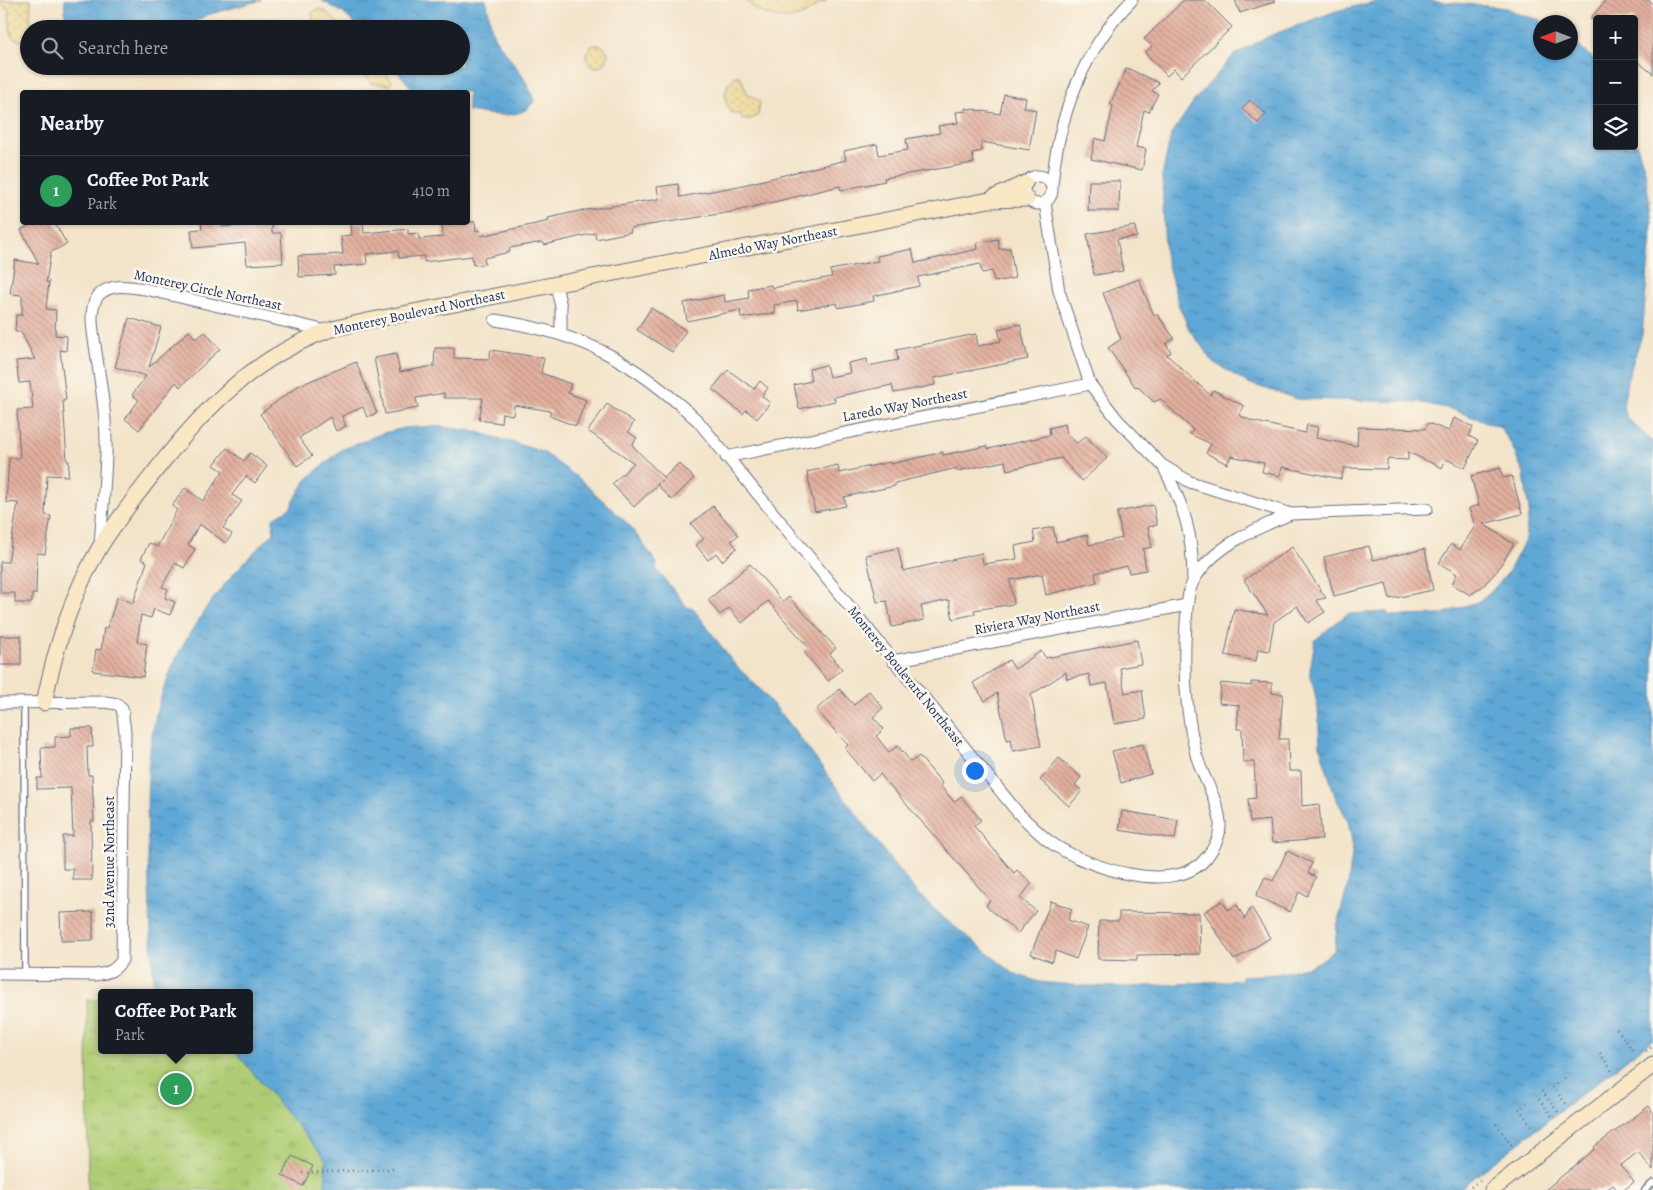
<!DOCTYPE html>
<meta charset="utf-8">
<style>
body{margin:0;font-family:Alegreya,serif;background:#242831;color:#f1f3f6}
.controls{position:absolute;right:15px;top:15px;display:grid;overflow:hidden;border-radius:5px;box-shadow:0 1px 4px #0004}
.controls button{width:45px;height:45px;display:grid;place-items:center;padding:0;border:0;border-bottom:1px solid #363941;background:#171b24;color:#f1f3f6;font:25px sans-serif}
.compass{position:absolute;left:1533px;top:15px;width:45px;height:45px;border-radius:50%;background:#171b24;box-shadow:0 1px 4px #0004;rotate:270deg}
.you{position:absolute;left:974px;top:770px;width:18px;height:18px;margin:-12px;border:4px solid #fff;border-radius:50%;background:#1a73e8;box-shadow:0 0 0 8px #1a73e833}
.badge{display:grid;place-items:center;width:32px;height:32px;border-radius:50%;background:#b45309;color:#fff;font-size:16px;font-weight:700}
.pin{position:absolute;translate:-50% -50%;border:2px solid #fff;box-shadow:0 1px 5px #0006}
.popup{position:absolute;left:98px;top:989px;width:155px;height:65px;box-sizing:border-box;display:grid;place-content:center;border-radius:5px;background:#171b24;filter:drop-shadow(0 1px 4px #0005);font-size:16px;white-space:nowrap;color:#9ea1a6}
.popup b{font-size:19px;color:#f1f3f6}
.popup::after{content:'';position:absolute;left:50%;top:100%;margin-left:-10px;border:10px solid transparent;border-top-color:#171b24}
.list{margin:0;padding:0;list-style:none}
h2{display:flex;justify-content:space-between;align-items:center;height:65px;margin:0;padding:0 20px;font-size:21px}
h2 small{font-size:16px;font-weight:400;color:#9ea1a6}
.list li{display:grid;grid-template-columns:32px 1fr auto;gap:15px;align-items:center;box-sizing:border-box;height:70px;padding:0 20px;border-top:1px solid #363941}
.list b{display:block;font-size:19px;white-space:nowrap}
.list p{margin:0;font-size:16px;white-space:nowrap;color:#9ea1a6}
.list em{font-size:16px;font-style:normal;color:#9ea1a6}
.icon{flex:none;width:28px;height:28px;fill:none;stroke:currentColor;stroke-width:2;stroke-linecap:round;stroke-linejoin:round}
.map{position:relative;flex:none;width:1653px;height:1190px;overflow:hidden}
.search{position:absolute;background:#171b24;box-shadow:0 1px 4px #0004;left:20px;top:20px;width:450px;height:55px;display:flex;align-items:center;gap:12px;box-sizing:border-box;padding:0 18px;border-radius:28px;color:#9ea1a6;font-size:19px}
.panel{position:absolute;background:#171b24;box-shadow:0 1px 4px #0004;left:20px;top:90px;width:450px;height:135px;border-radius:5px}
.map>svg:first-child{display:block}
.sand{fill:url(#sand-dots);stroke:#84847e}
.park{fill:url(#park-tufts);stroke:#667e69}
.water{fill:url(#water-ripples);stroke:#3c6b9a}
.building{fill:url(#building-back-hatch)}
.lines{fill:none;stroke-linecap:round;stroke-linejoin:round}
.lane-casing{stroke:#676e83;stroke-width:8}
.street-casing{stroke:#676e83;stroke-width:13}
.secondary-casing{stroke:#676e83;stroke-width:17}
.path{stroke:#676e83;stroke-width:2.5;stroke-dasharray:1 4;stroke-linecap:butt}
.lane{stroke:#fff;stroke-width:5.5}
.street{stroke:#fff;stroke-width:11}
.secondary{stroke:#fae7c3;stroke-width:15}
.labels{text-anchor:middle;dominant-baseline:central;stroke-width:5;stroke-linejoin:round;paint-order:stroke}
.street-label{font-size:14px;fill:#1b2f5e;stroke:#fbf7ec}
</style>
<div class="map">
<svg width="1653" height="1190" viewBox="0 0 1653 1190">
<defs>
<pattern id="sand-dots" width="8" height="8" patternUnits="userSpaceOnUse" patternTransform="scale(1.25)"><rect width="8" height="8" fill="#eeda9e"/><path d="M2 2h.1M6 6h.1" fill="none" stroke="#ccbb8a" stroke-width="1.8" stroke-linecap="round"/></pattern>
<pattern id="park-tufts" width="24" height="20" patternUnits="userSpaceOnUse" patternTransform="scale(1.25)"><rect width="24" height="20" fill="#b0cd74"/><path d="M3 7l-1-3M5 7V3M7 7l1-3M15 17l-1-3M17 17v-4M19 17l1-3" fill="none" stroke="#97b067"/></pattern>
<pattern id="water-ripples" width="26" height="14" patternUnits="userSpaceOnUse" patternTransform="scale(1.25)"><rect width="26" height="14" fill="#5ea7d5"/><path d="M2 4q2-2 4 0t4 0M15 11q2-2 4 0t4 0" fill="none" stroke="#4d88b0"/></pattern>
<pattern id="building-back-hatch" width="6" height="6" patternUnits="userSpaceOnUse" patternTransform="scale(1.25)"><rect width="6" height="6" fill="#e3b09e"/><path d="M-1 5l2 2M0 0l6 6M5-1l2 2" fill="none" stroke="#b79084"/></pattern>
</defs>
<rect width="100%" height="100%" fill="#fbf7ec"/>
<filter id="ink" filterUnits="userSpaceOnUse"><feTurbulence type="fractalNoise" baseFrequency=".02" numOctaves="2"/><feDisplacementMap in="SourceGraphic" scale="10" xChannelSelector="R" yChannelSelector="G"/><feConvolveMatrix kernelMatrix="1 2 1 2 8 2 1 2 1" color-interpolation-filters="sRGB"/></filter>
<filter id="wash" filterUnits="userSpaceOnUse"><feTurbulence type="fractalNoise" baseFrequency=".0096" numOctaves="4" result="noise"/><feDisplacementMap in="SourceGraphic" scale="20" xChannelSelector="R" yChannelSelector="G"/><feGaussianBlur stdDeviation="1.12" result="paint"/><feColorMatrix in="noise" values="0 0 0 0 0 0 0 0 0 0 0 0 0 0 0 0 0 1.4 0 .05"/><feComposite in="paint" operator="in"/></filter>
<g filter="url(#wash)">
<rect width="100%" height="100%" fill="#f3e4c9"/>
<path class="sand" d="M0 0H31L30 20 34 29H29V39L19 41 11 36 9 11 0 3Z
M746 0H827C818 3 814 8 807 13 789 24 757 16 746 0Z
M319 9 325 11 345 29H323L313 24 312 13Z
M586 56a11 11 0 1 1 22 0a11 11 0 1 1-22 0Z
M358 66H380L392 81 390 85 371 83Z
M735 76H740L747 93 760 102 758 115 749 120 742 119 739 113 734 115C722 104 723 86 735 76Z"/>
<path class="park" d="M87 1000H102V1050H234L326 1160 325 1190H88Z"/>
<path class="water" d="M65 0H261L207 15 180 29H74C65 20 64 12 65 0Z
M321 0H486C490 13 489 30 497 41 510 59 528 79 534 101 522 122 487 114 468 111V92H415L393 66H461V29H361L343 13Z
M1421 0 1507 8 1518 14 1541 20 1543 22H1540V52H1570L1571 40 1597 62 1595 75 1597 77V146H1634V136L1645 170 1652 223 1642 335 1627 380 1623 408 1627 418 1653 442V1039L1458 1190H325L326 1160 234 1050H250V993H166L154 987C151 941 149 896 148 851 147 801 145 748 160 700 180 634 224 579 274 533L273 519 290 508 306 480 341 450 383 433 405 428 434 426 475 431 543 452 559 464 582 481 630 526 657 563 656 569 688 608H693L735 665 756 685 789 723 892 862 918 894 945 919 1013 973 1039 982 1086 986 1130 987 1242 980 1241 976 1277 974 1310 966 1319 962 1335 950 1337 926 1348 885 1353 847 1348 821 1335 796 1320 747 1318 708 1310 671 1315 640 1347 614 1387 612 1388 615 1393 616 1439 615 1477 602 1489 594 1508 573 1525 540 1529 510 1524 474 1511 444 1500 427 1451 409 1418 402 1298 399 1248 383 1213 362 1189 329 1179 306 1165 254 1162 177 1171 135 1194 101 1234 55 1269 36 1336 11 1373 2Z"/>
<g id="blocks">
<path class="building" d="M1184 0H1205L1232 27 1181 77 1174 69 1167 76 1145 53 1152 46 1144 39Z
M1235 0H1274V2L1240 13Z
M1606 0H1648L1653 4V74L1634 59V19H1590Z
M1127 68 1159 83 1152 91 1158 94 1149 112 1144 110 1136 147 1146 149 1142 170 1091 159 1095 138 1105 141 1113 106 1110 104Z
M1004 94 1026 98 1024 108 1036 110 1029 150 981 142 982 151 972 153 974 163 884 178 885 181 841 190 840 186 732 212 630 228 631 232 596 239 595 233 544 245 543 242 509 248 510 252 484 258 485 264 473 265 472 256 424 262V256L399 258 398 251 366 254 367 264 334 267 335 275 299 277 298 256 343 254 341 236 352 235 351 224 363 223 364 233 408 229V234L418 233 419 239 443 237 442 222H475L476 231 480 230 481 236 549 221 548 218 579 211 659 199 657 187 678 184 680 197 739 186 846 160 844 151 877 144 879 155 908 150 906 139 940 133 938 126 958 123 956 112 966 111 965 108 1000 114Z
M1250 100 1266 114 1258 123 1242 109Z
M1089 181H1120L1119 211H1088Z
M35 222H54L67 244 51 252 46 282H49L46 309 56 310 55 335 67 336 66 351 60 350 66 400H63L67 461H69L68 476 47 475 45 515 51 516 45 554 37 553 36 594H32V603H15V593H0V562H8L18 503 6 502 9 458H20L17 410 33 409 30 382 19 383 16 361 35 359 21 332H15L16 315H22V295L10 294 15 260 39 264 21 230Z
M201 222H222V227L272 223V233H281L283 263 247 265 245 243 193 248 191 230 202 229Z
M1135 226 1137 237 1117 239 1123 271 1094 275 1087 234Z
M998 239 999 249 1010 248 1015 278 994 282 992 271 982 273 980 264 918 277 919 286 873 296 874 301 838 308 837 303 798 310 797 301 774 305 775 313 741 318 740 310 687 321 684 303 724 295 725 302 749 298 748 289 771 285 772 288 832 277 830 270 878 261 877 256 912 249 915 263 978 249 977 243Z
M1139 279 1154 316 1157 314 1174 338 1166 344 1171 352 1167 355 1210 395 1213 390 1244 406 1239 415 1252 421 1305 433 1307 425 1318 427 1316 438 1357 446 1358 427 1425 429 1428 423 1449 431 1454 418 1473 427 1469 436 1478 441 1465 468 1446 459 1442 468 1408 452V460L1387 459V469L1344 468 1341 479 1282 467 1280 476 1262 472 1264 463 1231 456 1227 464 1206 453 1211 444 1190 434 1193 430 1161 399 1154 402 1138 387 1136 388 1108 348 1121 339 1103 293Z
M651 308 686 331 672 352 637 330Z
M129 318 161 327 149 367 189 331 196 339 205 332 220 349 180 387 176 382 139 430 125 419 139 400 132 395 146 376 115 367Z
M1020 324 1028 359 934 378 935 385 894 393 892 385 834 397 835 401 799 409 794 385 811 381 809 369 826 365 829 377 850 373 848 363 867 359 868 366 898 360 896 350 976 334 978 346 1001 341 998 329Z
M435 348H454V358L489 359 491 350 544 358 541 373 571 384 568 393 586 400 576 426 549 416 551 411 514 405 513 415 502 413 501 423 479 420 483 398H444V393L416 398 418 408 385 414 374 358 396 354 400 372 434 366Z
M356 362 377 413 367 417 363 407 342 416 346 426 336 431 330 417 299 438 312 456 297 466 260 414 298 386Z
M728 370 754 389 760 381 768 388 762 396 770 403 757 419 746 410 743 414 712 389Z
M607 404 634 422 628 432 637 438 632 445 664 478 634 507 612 484 634 463 588 431Z
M1065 424 1067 434 1077 443 1086 436 1107 458 1082 481 1061 458 1007 470 1005 461 957 471V468L895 483V486L844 497 846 506 815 512 807 472 838 465 839 473 890 462 891 464 943 452V455L987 446 988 449 1050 435 1049 428Z
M227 448 244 461 250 453 267 466 255 483 246 476 232 495 242 501 223 528 232 534 226 543 199 524 188 545 195 549 184 568 175 563 162 587 168 589 165 598 175 602 170 615 154 609 151 618 141 615 137 642 147 644 143 677 93 671 96 649 101 650 104 628H107L117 597 133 603 147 562 141 559 149 543 157 547 177 510 172 506 185 488 203 501 223 471 214 465Z
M679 463 694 478 672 500 657 485Z
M1500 468 1503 478 1512 476 1522 514 1483 524 1514 544 1497 571 1483 586 1470 595 1452 584 1457 574 1439 563 1451 544 1460 550 1475 526 1469 508 1479 505 1471 476Z
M1153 505 1157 525 1148 527 1152 547 1143 549 1146 570 1129 573 1127 566 1095 573 1097 582 1046 595 1042 574 1010 580 1014 604 974 610 975 614 953 619 949 600 921 606 924 620 892 627 887 601 877 602 866 555 898 548 903 571 982 553 983 564 1017 559 1015 546 1035 542 1033 531 1053 527 1056 542 1087 535 1089 545 1122 538 1117 512Z
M713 506 738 535 731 541 737 548 722 561 716 553 708 560 696 545 704 539 691 524Z
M1369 546 1373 560 1425 549 1433 590 1390 599 1386 583 1334 596 1324 557Z
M1292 547 1326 598 1316 600 1325 612 1308 623 1297 606 1274 622 1269 651 1258 649 1256 661 1225 655 1234 609 1268 615 1244 580Z
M750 564 783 602 789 597 836 648 830 654 842 669 828 681 804 652 809 648 768 601 742 623 729 608 720 615 708 600Z
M0 636H21V665H0Z
M1137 640 1141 664 1120 668 1125 693 1142 690 1146 719 1114 724 1107 683 1091 686 1089 674 1067 679 1066 672 1031 695 1041 746 1013 751 1011 739 1007 740 997 693 985 701 973 683 1009 660 1015 669 1041 651 1046 658Z
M1251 682 1272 683V693L1283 694 1279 739H1288L1289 771H1301L1302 806 1319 804 1322 839 1272 843 1270 820 1250 822 1248 799 1256 798 1254 762H1243L1242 729H1237L1239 705 1219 703 1221 683 1251 686Z
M839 689 854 705 869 691 883 708 873 717 884 729 876 736 889 752 898 746 911 762 919 756 942 783 940 785 954 802 961 796 981 820 974 826 1014 873 1017 870 1032 883 1020 898 1036 911 1018 933 986 906 990 900 880 774 872 781 845 748 848 745 816 710Z
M71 728H92L93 747H87L88 775H92L94 821H91L92 880H73V869H63V836H73L71 788 37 789V778H42L41 748 55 747V737L71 736Z
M1143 744 1151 774 1121 783 1112 751Z
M1059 758 1081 777 1075 785 1082 791 1069 806 1040 780Z
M1122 811 1178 820 1175 839 1119 830Z
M1287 851 1312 863 1308 873 1316 877 1307 896 1299 892 1290 912 1256 896 1265 877 1273 881Z
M1051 901 1072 909 1068 920 1088 927 1076 959 1056 951 1052 962 1031 954Z
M1222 901 1228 910 1237 905 1245 919 1251 907 1270 938 1234 960 1204 912Z
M93 912V940L61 941 60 913Z
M1119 912 1199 913 1200 954 1137 955V960L1098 959 1099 921H1119Z
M1649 1106 1653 1112V1170L1638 1152 1620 1166 1634 1182 1624 1190H1617L1613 1185 1606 1190H1545L1595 1149 1594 1147Z
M292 1156 313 1166 303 1186 282 1175Z"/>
</g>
</g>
<g filter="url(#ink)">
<use href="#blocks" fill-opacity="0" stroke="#676e83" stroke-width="1"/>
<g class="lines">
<defs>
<path id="lane" d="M24 703 25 974
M1645 1190 1653 1183"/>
<path id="street" d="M1024 190a14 14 0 1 1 28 0a14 14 0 1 1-28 0Z
M1052 185C1058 117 1083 50 1132 0
M1045 203 1059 291 1090 384 1117 419 1162 465 1190 482 1291 514 1427 509
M556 285 561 307V333
M495 320C585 334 632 360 698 421L1019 814C1029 823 1039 834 1050 842 1085 867 1176 898 1207 857 1215 847 1221 834 1220 822 1218 799 1202 777 1196 754 1185 710 1183 667 1186 623 1187 610 1187 593 1193 582 1211 547 1257 528 1291 514
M726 457 1090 384
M1163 466C1185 508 1193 534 1193 582
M100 546C102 515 105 485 106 454 107 420 101 386 96 352 94 336 87 310 98 296 110 282 130 287 145 289L327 331
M893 661 1187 605
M0 703 105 702 117 704 122 708 125 732 122 960C115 971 108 973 95 975L0 974"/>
<path id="secondary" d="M993 198 1025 183
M44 703C55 649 71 595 100 547 116 521 135 497 153 474 202 411 250 360 326 331 339 327 353 324 367 321L989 200 1027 199
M1492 1190 1653 1065"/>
</defs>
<use href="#lane" class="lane-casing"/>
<use href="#street" class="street-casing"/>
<use href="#secondary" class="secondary-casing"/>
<path class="path" d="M1617 1029 1635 1053
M1646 1051 1653 1046
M1600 1053 1612 1071
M1565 1078 1553 1087 1567 1105
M1542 1091 1558 1112
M1539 1099 1552 1116
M1527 1103 1519 1109 1535 1130
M1496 1124 1513 1147
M302 1173 394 1169
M1467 1190 1482 1179"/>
<use href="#lane" class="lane"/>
<use href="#street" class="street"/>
<use href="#secondary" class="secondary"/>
</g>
</g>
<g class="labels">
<g class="street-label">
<text transform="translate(773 243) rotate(-11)">Almedo Way Northeast</text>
<text transform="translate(208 290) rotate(12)">Monterey Circle Northeast</text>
<text transform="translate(419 312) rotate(-12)">Monterey Boulevard Northeast</text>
<text transform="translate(905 405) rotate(-11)">Laredo Way Northeast</text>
<text transform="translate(1037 618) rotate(-11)">Riviera Way Northeast</text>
<text transform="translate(906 676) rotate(51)">Monterey Boulevard Northeast</text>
<text transform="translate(109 862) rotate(-90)">32nd Avenue Northeast</text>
</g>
</g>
</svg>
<div class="controls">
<button>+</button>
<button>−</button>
<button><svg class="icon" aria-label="layers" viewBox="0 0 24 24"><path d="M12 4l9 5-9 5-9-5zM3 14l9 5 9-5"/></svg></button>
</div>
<svg class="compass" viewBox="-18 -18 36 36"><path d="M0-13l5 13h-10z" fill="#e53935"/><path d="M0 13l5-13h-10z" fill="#9ea1a6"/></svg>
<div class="you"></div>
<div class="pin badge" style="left:176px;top:1089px;background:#2e9e5b">1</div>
<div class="popup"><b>Coffee Pot Park</b>Park</div>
<div class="search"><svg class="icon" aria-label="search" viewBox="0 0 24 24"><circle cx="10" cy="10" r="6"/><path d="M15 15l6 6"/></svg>Search here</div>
<section class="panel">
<h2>Nearby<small></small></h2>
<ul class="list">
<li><span class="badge" style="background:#2e9e5b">1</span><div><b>Coffee Pot Park</b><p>Park</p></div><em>410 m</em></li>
</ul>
</section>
</div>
